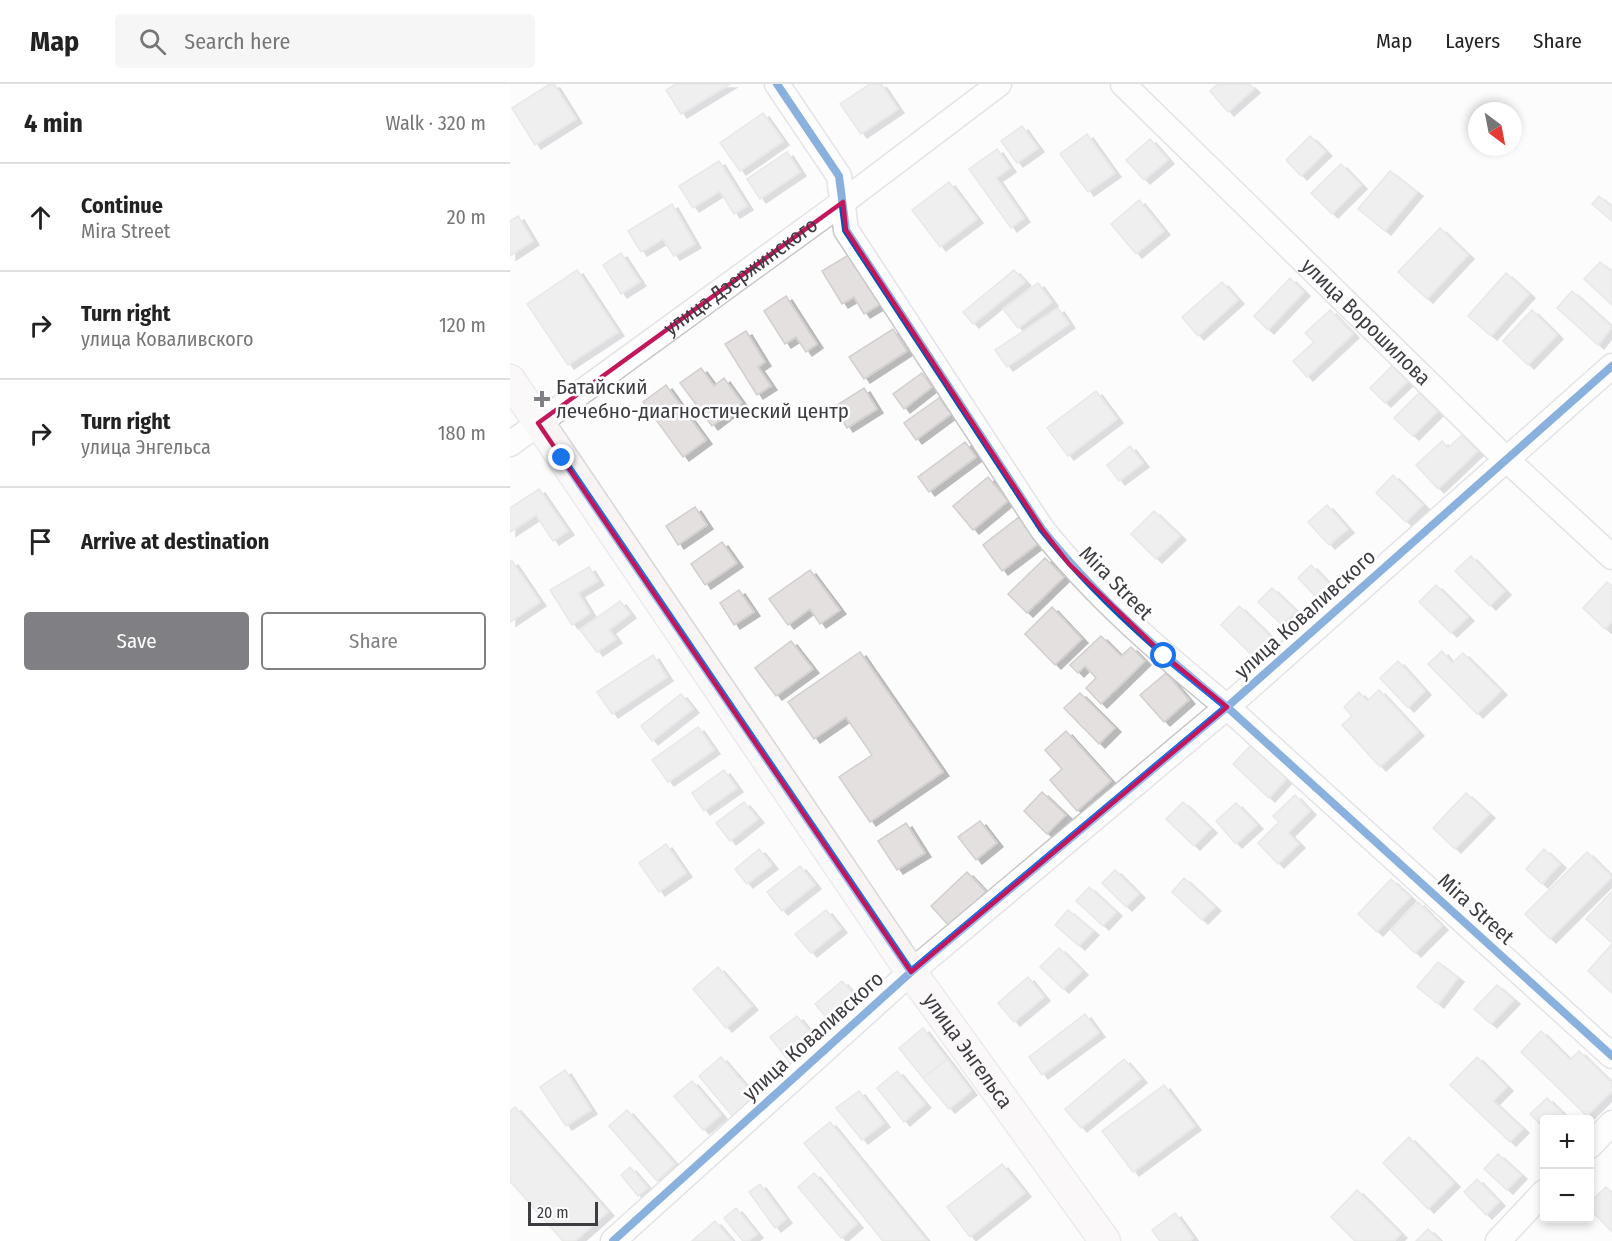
<!DOCTYPE html>
<meta charset="utf-8">
<style>
body{margin:0;font-family:"Fira Sans Condensed",sans-serif;background:#f6f6f6;color:#222}
.controls{position:absolute;right:18px;bottom:18px;display:grid;overflow:hidden;border-radius:6px;box-shadow:0 3px 9px #0003}
.controls button{width:54px;height:54px;display:grid;place-items:center;padding:0;border:0;border-bottom:2px solid #e0e0e0;background:#fff;color:#222;font:30px sans-serif}
.compass{position:absolute;left:958px;top:18px;width:54px;height:54px;border-radius:50%;background:#fff;box-shadow:0 3px 9px #0003;rotate:148deg}
.scale{position:absolute;left:18px;bottom:15px;width:70px;box-sizing:border-box;padding-left:6px;border:3px solid #3e3b41;border-top:0;font-size:16px;line-height:21px;white-space:nowrap;color:#3e3b41;-webkit-text-stroke:4px #fff;paint-order:stroke}
.stop{position:absolute;width:18px;height:18px;margin:-14px;border:4px solid #1a73e8;border-radius:50%;background:#fff}
.stop.end{background:#1a73e8;border-color:#fff;box-shadow:0 2px 6px #0008}
.list{margin:0;padding:0;list-style:none}
h2{display:flex;justify-content:space-between;align-items:center;height:78px;margin:0;padding:0 24px;font-size:26px}
h2 small{font-size:20px;font-weight:400;color:#767676}
.list li{display:grid;grid-template-columns:39px 1fr auto;gap:18px;align-items:center;box-sizing:border-box;height:108px;padding:0 24px;border-top:2px solid #e0e0e0}
.list b{display:block;font-size:22px;white-space:nowrap}
.list p{margin:0;font-size:20px;white-space:nowrap;color:#767676}
.list em{font-size:20px;font-style:normal;color:#767676}
.actions{display:flex;gap:12px;padding:18px 24px}
.actions a{flex:1;padding:14px 0;border:2px solid #807f83;border-radius:6px;text-align:center;font-size:21px;color:#807f83}
.actions .main{background:#807f83;color:#fff}
.icon{flex:none;width:33px;height:33px;fill:none;stroke:currentColor;stroke-width:2;stroke-linecap:round;stroke-linejoin:round}
.map{position:relative;flex:none;width:1102px;height:1157px;overflow:hidden}
header{display:flex;align-items:center;gap:36px;box-sizing:border-box;height:84px;padding:0 30px;background:#fff;border-bottom:2px solid #e0e0e0}
header strong{font-size:28px}
nav{display:flex;gap:33px;margin-inline-start:auto;font-size:21px}
.search{width:420px;height:54px;background:#f6f6f6;display:flex;align-items:center;gap:15px;box-sizing:border-box;padding:0 21px;border-radius:6px;color:#767676;font-size:22px}
main{display:flex}
aside{flex:1;background:#fff}
.map>svg:first-child{display:block}
.building{fill:#e3e0df;stroke:#d2cfcd;stroke-width:1.5;filter:url(#shadow)}
.lines{fill:none;stroke-linecap:round;stroke-linejoin:round}
.minor-casing{stroke:#c7c6c9;stroke-width:27}
.major-casing{stroke:#d8d7d8;stroke-width:33}
.minor{stroke:#fff;stroke-width:24}
.major{stroke:#f8f4f4;stroke-width:30}
.cycleway-casing{stroke:#fff;stroke-width:11}
.cycleway{stroke:#0057b8;stroke-width:8}
.route{stroke:#1a73e8;stroke-width:8}
.marked{fill:none;stroke:#c2185b;stroke-width:4.5;stroke-linejoin:round}
.poi-dot{fill:#807f83;stroke:#fff;stroke-width:2}
.labels{text-anchor:middle;dominant-baseline:central;stroke-width:5;stroke-linejoin:round;paint-order:stroke}
.street-label{font-size:21px;fill:#3e3b41;stroke:#fff}
.poi-label{font-size:21px;fill:#3e3b41;stroke:#fff;text-anchor:start}
</style>
<header>
<strong>Map</strong>
<div class="search"><svg class="icon" aria-label="search" viewBox="0 0 24 24"><circle cx="10" cy="10" r="6"/><path d="M15 15l6 6"/></svg>Search here</div>
<nav><a>Map</a><a>Layers</a><a>Share</a></nav>
</header>
<main>
<aside>
<h2>4 min<small>Walk · 320 m</small></h2>
<ul class="list">
<li><svg class="icon" aria-label="ahead" viewBox="0 0 24 24"><path d="M12 20V5M6 11l6-6 6 6"/></svg><div><b>Continue</b><p>Mira Street</p></div><em>20 m</em></li>
<li><svg class="icon" aria-label="right" viewBox="0 0 24 24"><path d="M7 20v-9h11M14 6l5 5-5 5"/></svg><div><b>Turn right</b><p>улица Коваливского</p></div><em>120 m</em></li>
<li><svg class="icon" aria-label="right" viewBox="0 0 24 24"><path d="M7 20v-9h11M14 6l5 5-5 5"/></svg><div><b>Turn right</b><p>улица Энгельса</p></div><em>180 m</em></li>
<li><svg class="icon" aria-label="arrive" viewBox="0 0 24 24"><path d="M6 21V4h12l-3 4 3 4H6"/></svg><div><b>Arrive at destination</b></div></li>
</ul>
<div class="actions"><a class="main">Save</a><a>Share</a></div>
</aside>
<div class="map">
<svg width="1102" height="1157" viewBox="0 0 1102 1157">
<defs>
<filter id="shadow"><feDropShadow dx="6" dy="4" stdDeviation="0" flood-color="#0004"/></filter>
</defs>
<rect width="100%" height="100%" fill="#fcfcfd"/>
<path class="building" d="M40 0H44L66 35 25 61 2 24Z
M166 0H220L171 30 156 6Z
M360 0H371L388 25 351 50 330 20Z
M708 0H739L744 5 718 28 700 7Z
M253 29 273 57 230 87 210 59Z
M512 42 528 64 507 79 491 57Z
M577 50 605 89 578 108 550 70Z
M800 52 816 68 791 92 776 76Z
M640 55 658 76 634 96 616 76Z
M487 65 500 84 486 94 514 134 501 144 459 85Z
M277 68 290 88 250 115 237 95Z
M209 77 237 122 224 130 210 107 183 124 169 102Z
M831 80 851 101 822 130 801 109Z
M880 87 907 108 875 147 848 125Z
M439 98 467 135 430 163 402 126Z
M1089 112 1102 123V137L1082 120Z
M629 116 654 147 626 170 601 140Z
M162 120 185 160 164 172 153 155 131 168 118 147Z
M8 132 23 157 0 172V137Z
M930 144 958 171 917 215 888 188Z
M111 169 130 198 111 210 93 181Z
M340 170 371 220 354 230 344 213 332 220 312 187Z
M1090 178 1102 188V221L1074 195Z
M67 186 108 248 58 281 17 220Z
M504 186 515 198 463 240 453 228Z
M996 189 1019 210 981 252 958 232Z
M780 194 794 208 758 246 744 232Z
M712 198 728 216 688 252 672 233Z
M528 199 542 218 508 244 493 225Z
M1062 207 1102 243 1088 261 1047 224Z
M276 212 307 260 296 268 286 253 275 260 254 227Z
M548 224 559 240 497 283 485 266Z
M820 226 843 250 797 293 783 277 804 258 795 249Z
M1022 226 1047 251 1018 281 993 257Z
M383 245 397 267 354 295 339 273Z
M236 247 255 278 248 283 261 302 247 311 215 260Z
M882 282 898 297 875 319 860 304Z
M191 284 204 302 214 294 232 319 202 342 170 299Z
M412 289 422 303 394 325 383 310Z
M156 301 196 356 173 373 133 318Z
M354 304 367 325 337 344 324 323Z
M586 307 607 335 558 372 537 344Z
M909 309 928 327 903 352 884 334Z
M429 314 441 330 406 356 394 339Z
M952 351 968 367 928 405 906 381 932 357 938 364Z
M455 358 466 373 419 408 408 393Z
M620 362 633 379 609 397 597 381Z
M883 391 913 421 896 438 866 409Z
M478 393 498 417 463 446 443 422Z
M29 405 58 447 43 457 26 431 0 448V424Z
M817 421 838 445 819 461 798 438Z
M185 423 197 441 168 461 156 442Z
M644 427 670 452 646 475 621 450Z
M509 433 529 459 492 487 473 461Z
M212 458 227 479 195 501 181 480Z
M961 472 995 507 980 522 945 487Z
M535 474 554 493 517 529 498 510Z
M2 477 30 518 0 538V478Z
M801 481 820 501 806 513 788 494Z
M79 483 88 497 68 509 80 529 62 541 40 506Z
M300 486 330 526 310 540 300 525 278 541 259 515Z
M1097 498 1102 502V537L1095 545 1073 524Z
M926 501 958 533 941 549 909 518Z
M762 504 786 527 772 541 748 518Z
M229 506 244 528 224 541 210 519Z
M110 517 120 530 99 546 106 555 87 568 70 546Z
M729 522 761 553 743 572 711 541Z
M542 523 572 555 545 581 515 550Z
M591 552 611 572 621 563 635 577 591 620 576 604 586 594 575 582 568 589 560 581Z
M281 557 303 585 266 612 245 584Z
M932 567 942 579 953 569 991 607 967 630 918 580Z
M350 568 433 688 360 738 329 693 362 671 336 633 304 655 278 618Z
M143 571 157 593 102 630 87 608Z
M888 577 915 607 898 624 870 594Z
M656 589 679 616 654 638 630 611Z
M869 606 908 648 870 683 832 641 842 632 834 623 849 608 857 617Z
M570 609 605 644 589 660 554 624Z
M171 610 183 625 142 657 131 642Z
M188 643 204 666 158 698 142 676Z
M556 647 601 697 567 727 540 696 552 685 535 666Z
M742 660 777 694 759 714 723 680Z
M214 686 227 704 194 727 182 709Z
M532 708 556 731 537 750 514 727Z
M956 709 979 730 945 765 923 744Z
M785 711 800 727 778 749 789 760 768 780 748 759 769 738 763 732Z
M234 718 248 735 220 757 206 739Z
M673 718 701 745 684 762 656 735Z
M726 719 747 741 726 760 706 737Z
M470 737 487 759 466 776 448 753Z
M396 739 415 769 387 786 368 757Z
M156 760 176 789 149 808 129 779Z
M249 765 262 781 237 800 225 785Z
M1034 765 1050 780 1032 800 1016 785Z
M1077 768 1102 793 1040 855 1015 830Z
M290 782 305 801 272 827 257 808Z
M605 786 629 810 616 823 592 799Z
M457 788 476 808 439 842 421 822Z
M674 794 705 823 692 836 662 808Z
M881 795 900 813 867 848 848 830Z
M579 803 606 828 593 842 566 817Z
M1102 807V859L1076 835Z
M908 818 932 842 905 869 881 846Z
M316 826 331 845 301 869 285 850Z
M558 826 583 847 569 862 545 841Z
M1102 860V909L1078 887Z
M549 864 572 887 553 905 530 883Z
M928 878 948 894 928 920 907 903Z
M208 883 242 922 216 944 183 905Z
M518 893 534 913 504 938 488 919Z
M332 897 348 915 321 939 305 920Z
M987 901 1004 916 981 940 964 925Z
M575 930 589 949 532 991 519 973Z
M287 932 308 958 281 980 260 953Z
M413 944 437 975 413 994 389 964Z
M1031 947 1060 976 1069 967 1102 999V1007L1077 1032 1011 968Z
M211 973 247 1015 224 1034 189 992Z
M967 973 997 1003 983 1017 1013 1045 1000 1058 940 1001Z
M437 975 461 1007 439 1025 413 994Z
M614 975 631 995 571 1044 555 1025Z
M55 986 81 1026 56 1042 30 1003Z
M387 987 415 1020 394 1038 367 1004Z
M182 997 211 1031 193 1046 164 1012Z
M654 1001 685 1042 623 1088 592 1047Z
M349 1007 374 1039 352 1056 326 1024Z
M1037 1014 1059 1036H1034V1044L1020 1030Z
M5 1023 98 1128 65 1157H53L0 1097V1027Z
M117 1026 165 1080 147 1097 99 1042Z
M320 1038 417 1157H373L294 1059Z
M899 1053 944 1099 918 1125 873 1079Z
M988 1070 1011 1091 997 1106 974 1085Z
M492 1080 515 1109 460 1153 437 1123Z
M120 1083 138 1104 128 1112 111 1091Z
M304 1089 347 1140 331 1154 288 1103Z
M967 1095 989 1118 976 1131 954 1108Z
M250 1100 276 1135 265 1144 239 1108Z
M1096 1103 1102 1109V1148L1080 1125V1118Z
M847 1106 891 1150 884 1157H845L821 1133Z
M226 1124 247 1150 238 1157H233L214 1134Z
M665 1129 683 1154 680 1157H650L642 1146Z
M205 1137 222 1157H182Z
M918 1145 930 1157H906Z"/>
<g class="lines">
<defs>
<g id="minor">
<path d="M267 0 329 92 336 146 532 445C585 512 651 569 717 623L1102 972"/>
<path id="s1" d="M613 0 996 375 1102 473"/>
<path id="s2" d="M0 360 333 118 489 0"/>
<path d="M1080 1062 1102 1039"/>
<path d="M103 1157 401 888 717 623 1102 282"/>
<path d="M988 1157 1034 1108"/>
</g>
<g id="major">
<path id="s3" d="M0 296 401 888 595 1157"/>
</g>
</defs>
<use href="#minor" class="minor-casing"/>
<use href="#major" class="major-casing"/>
<use href="#minor" class="minor"/>
<use href="#major" class="major"/>
<defs>
<path id="cycleway" d="M267 0 329 92 336 146 532 445C585 512 651 569 717 623L1102 972
M103 1157 401 888 717 623 1102 282"/>
</defs>
<use href="#cycleway" class="cycleway-casing"/>
<use href="#cycleway" class="cycleway"/>
</g>
<g class="lines">
<path class="route" d="M52 374 401 888 717 623 654 572"/>
</g>
<path d="M0 0H1102V1157H0ZM333 118 336 146 532 445 559 480 655 572 717 623 401 888 28 339Z" fill="#fcfcfd" fill-opacity=".55" fill-rule="evenodd"/>
<path class="marked" d="M333 118 336 146 532 445 559 480 655 572 717 623 401 888 28 339Z"/>
<path class="poi-dot" d="M29 306h6v6h6v6h-6v6h-6v-6h-6v-6h6z"/>
<g class="labels">
<g class="street-label">
<text stroke="none"><textPath href="#s2" startOffset="285">улица Дзержинского</textPath></text>
<text stroke="none"><textPath href="#s1" startOffset="340">улица Ворошилова</textPath></text>
<text transform="translate(606 499) rotate(45)">Mira Street</text>
<text transform="translate(795 530) rotate(-42)">улица Коваливского</text>
<text transform="translate(966 825) rotate(42)">Mira Street</text>
<text transform="translate(303 952) rotate(-42)">улица Коваливского</text>
<text stroke="none"><textPath href="#s3" startOffset="812">улица Энгельса</textPath></text>
</g>
<g class="poi-label">
<text x="46" y="303">Батайский<tspan x="46" dy="24">лечебно-диагностический центр</tspan></text>
</g>
</g>
</svg>
<div class="controls">
<button>+</button>
<button>−</button>
</div>
<svg class="compass" viewBox="-18 -18 36 36"><path d="M0-13l5 13h-10z" fill="#e53935"/><path d="M0 13l5-13h-10z" fill="#767676"/></svg>
<div class="scale">20 m</div>
<div class="stop" style="left:654px;top:572px"></div>
<div class="stop end" style="left:52px;top:374px"></div>
</div>
</main>
